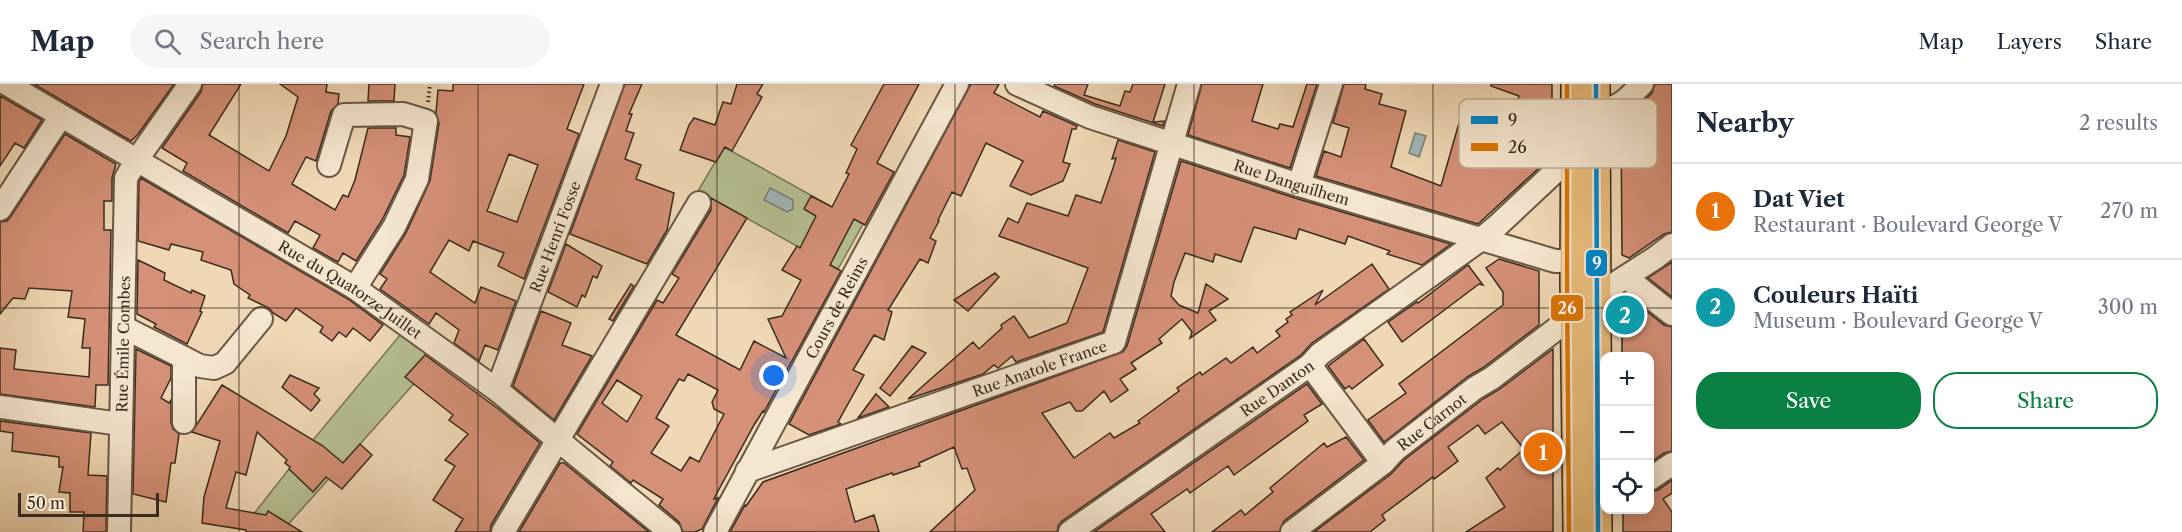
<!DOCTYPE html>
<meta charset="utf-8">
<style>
body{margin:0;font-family:"Libre Caslon Text",serif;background:#f6f6f7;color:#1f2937}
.controls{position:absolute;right:18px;bottom:18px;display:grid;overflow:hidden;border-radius:12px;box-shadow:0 3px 15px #0003}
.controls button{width:54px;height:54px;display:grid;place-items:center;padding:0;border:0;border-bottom:2px solid #e0e1e3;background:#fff;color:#1f2937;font:30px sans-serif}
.scale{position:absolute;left:18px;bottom:15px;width:141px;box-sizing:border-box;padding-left:6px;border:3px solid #3a2c1e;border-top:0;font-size:16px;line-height:21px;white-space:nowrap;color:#3a2c1e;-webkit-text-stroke:4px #f5e6d0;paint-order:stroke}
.you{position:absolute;left:774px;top:292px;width:21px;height:21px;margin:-15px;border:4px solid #fff;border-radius:50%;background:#1a73e8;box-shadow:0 0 0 9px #1a73e833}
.badge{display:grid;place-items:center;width:39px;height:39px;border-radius:50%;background:#0b8043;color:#fff;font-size:20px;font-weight:700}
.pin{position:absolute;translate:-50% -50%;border:3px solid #fff;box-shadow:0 2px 6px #0006}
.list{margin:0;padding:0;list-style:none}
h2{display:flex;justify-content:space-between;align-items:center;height:78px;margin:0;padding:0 24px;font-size:26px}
h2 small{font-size:20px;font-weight:400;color:#747a83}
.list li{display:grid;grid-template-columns:39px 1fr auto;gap:18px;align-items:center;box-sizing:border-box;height:96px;padding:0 24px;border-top:2px solid #e0e1e3}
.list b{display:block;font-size:22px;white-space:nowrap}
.list p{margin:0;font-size:20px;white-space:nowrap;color:#747a83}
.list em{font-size:20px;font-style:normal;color:#747a83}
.actions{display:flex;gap:12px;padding:18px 24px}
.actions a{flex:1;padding:14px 0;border:2px solid #0b8043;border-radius:24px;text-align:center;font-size:21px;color:#0b8043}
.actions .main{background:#0b8043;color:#fff}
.icon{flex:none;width:33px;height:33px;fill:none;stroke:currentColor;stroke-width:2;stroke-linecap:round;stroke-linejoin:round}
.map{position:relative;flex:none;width:1672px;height:448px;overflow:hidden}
header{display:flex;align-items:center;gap:36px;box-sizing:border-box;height:84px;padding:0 30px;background:#fff;border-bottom:2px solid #e0e1e3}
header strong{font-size:28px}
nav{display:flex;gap:33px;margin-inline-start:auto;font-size:21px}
.search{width:420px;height:54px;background:#f6f6f7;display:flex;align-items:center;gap:15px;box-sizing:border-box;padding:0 21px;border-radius:33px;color:#747a83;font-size:22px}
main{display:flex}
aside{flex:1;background:#fff}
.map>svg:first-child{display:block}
.green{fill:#b5c092;stroke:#787658;stroke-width:1.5}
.water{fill:#a1b6ba;stroke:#787f7c;stroke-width:1.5}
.building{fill:#d59078;stroke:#3a2c1e;stroke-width:1.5;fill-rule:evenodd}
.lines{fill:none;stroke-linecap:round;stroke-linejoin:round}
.minor-casing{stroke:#685744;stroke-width:26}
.major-casing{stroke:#3a2c1e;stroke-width:30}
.path{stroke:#3a2c1e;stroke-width:4;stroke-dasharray:1.5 3;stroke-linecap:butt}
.minor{stroke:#f5e6d0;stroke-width:22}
.major{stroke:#e8bc7b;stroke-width:27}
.bus-1-casing{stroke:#f5e6d0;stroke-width:9}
.bus-2-casing{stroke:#f5e6d0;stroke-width:9}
.bus-1{stroke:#0086cb;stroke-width:4.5}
.bus-2{stroke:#dc7503;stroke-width:4.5}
.grid{fill:none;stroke:#3a2c1e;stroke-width:1.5;stroke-opacity:0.55}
.labels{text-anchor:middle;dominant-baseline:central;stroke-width:5;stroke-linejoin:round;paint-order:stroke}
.street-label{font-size:15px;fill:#3a2c1e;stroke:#f5e6d0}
.key{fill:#f5e6d0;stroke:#bdae9b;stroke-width:1.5}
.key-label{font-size:16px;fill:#3a2c1e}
.line-badge{stroke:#f5e6d0;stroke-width:2}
.badge-label{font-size:16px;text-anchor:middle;font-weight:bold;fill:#fff}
</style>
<header>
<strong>Map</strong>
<div class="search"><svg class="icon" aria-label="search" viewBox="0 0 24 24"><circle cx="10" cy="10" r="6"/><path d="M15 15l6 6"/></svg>Search here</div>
<nav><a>Map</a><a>Layers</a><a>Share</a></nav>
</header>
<main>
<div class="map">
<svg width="1672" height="448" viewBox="0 0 1672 448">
<rect width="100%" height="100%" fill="#f0d8b6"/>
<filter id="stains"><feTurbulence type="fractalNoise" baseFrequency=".00333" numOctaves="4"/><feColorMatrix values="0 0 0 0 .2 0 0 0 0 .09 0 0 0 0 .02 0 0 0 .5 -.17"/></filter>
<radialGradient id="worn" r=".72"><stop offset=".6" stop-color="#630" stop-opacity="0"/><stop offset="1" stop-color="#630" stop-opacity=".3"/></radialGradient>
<path class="green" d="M724 63 863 140 838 185 698 107Z
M401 250 436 275 284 445 249 436 289 385Z"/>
<path class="water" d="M1415 49 1426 52 1419 73 1409 69Z
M770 104 793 116V125L787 128 764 116Z"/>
<path class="building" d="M34 0H174L138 50 131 57Z
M203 0H241L209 51 269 87 286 52 298 13 280 0H327L326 8 339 10 338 20 331 27 316 77 306 73 292 100 335 126 343 111 348 113 355 96 368 44H396V51L410 53 404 91 382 136 356 177 343 169 338 178 313 164 320 151 295 137 288 149 183 87 187 79 162 64 201 8Z
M369 0H395L394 17H368Z
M453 0H584L567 45 579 50 524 195 498 182 504 169 473 157 469 167 449 156 430 188 475 219 481 203 516 217 498 266 485 261 479 277 454 259 459 246 436 229 429 240 380 205 387 195 380 190 406 149 430 97 439 39 436 29 438 6 453 7ZM509 70 538 81 517 138 487 127Z
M625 0H642L629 30H632L626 47 634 49 625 75 641 81 636 95 674 109 667 146 647 180 570 150Z
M737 0H763L757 10 762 13 732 67 725 63 716 78 680 66 689 41 694 34 715 41 723 18 731 20Z
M884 0H919L877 79 894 88 865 141 854 135 830 181 841 187 764 328 763 327 754 341 717 409 714 415 718 414 702 445 695 448H683L679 438 659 421 663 415 633 396 631 399 610 382 613 378 577 350 657 216 663 219 679 194 672 190 711 126V114L747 134 676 251 740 286 754 257 786 274 768 235 782 232 801 196 782 186 797 162 800 164 816 132 804 125 811 112 832 123 849 90 846 89 857 65 851 61ZM688 290 718 306 712 318 714 325 724 330 699 378 690 373 681 387 651 369 669 342 656 334 679 295 684 297ZM617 296 642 312 627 338 602 319Z
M971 0H999L994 9 1040 33 1043 27 1077 42 1076 45H1072L1063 78 1070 80 1063 97 1031 111 1010 102 1023 77 986 59 961 112 952 108 938 136 939 137 930 154 936 157 928 179 920 175 888 226 892 228 884 256 874 251 853 286 864 291 838 338 841 340 809 351 789 340Z
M1055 0H1088L1084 11 1120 22 1125 7 1130 8 1133 0H1165L1153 38 1164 37 1163 42 1095 20 1054 2Z
M1202 0H1263L1252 37 1278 45 1280 40 1293 43 1307 0H1317L1290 84 1188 51Z
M1344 0H1366L1365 5 1382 10 1379 20 1406 27 1391 83 1441 102 1461 32 1508 47 1519 12 1491 2V0H1552V72L1478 140 1316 92 1324 67 1341 73 1349 44 1333 39Z
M1655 0H1672V148L1664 150 1629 174 1622 171 1621 39 1652 9Z
M0 12 42 36 24 64 15 59 0 82Z
M65 50 116 80 112 94V117H104V146H111L108 301H96L95 323 0 310V264L16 266 14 285 89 293 90 264H82L85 235 68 233 72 207 29 204 25 215 13 214 0 230V138L7 137 11 132Z
M1118 56 1155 68 1103 248 1016 278 1012 272 998 284 994 281 983 290 908 315 973 258 979 265 1002 244 1001 241 1014 232 1029 254 1067 239 1088 184 999 152 1008 134 1018 139 1027 119 1068 132 1076 111 1101 119 1113 84 1116 74 1112 75Z
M1181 77 1295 114 1451 160 1422 181 1387 170 1390 167 1348 152 1345 160 1299 145 1296 155 1254 143 1241 178 1215 170 1213 178 1185 169 1174 198 1171 212 1179 221 1198 229 1206 200 1228 215 1209 227 1216 236 1190 254 1192 248 1182 235 1159 255 1162 259 1131 279 1136 285 1120 295 1128 306 1111 318 1104 307 1082 327H1076L1070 318 1042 329 1074 374 1110 349 1114 354 1140 339 1138 337 1179 307 1177 304 1200 288 1202 291 1226 274 1231 279 1253 263 1257 269 1280 252 1276 247 1288 238 1286 235 1292 231 1290 228 1323 206 1315 221 1372 180 1389 205 1312 259 1301 271 1062 437 1058 442 1057 448H930L975 406 967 384 962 385 954 363 919 379 920 382 893 391 892 389 846 405 855 438 874 431 879 448H730L745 421 746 422 763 398 1123 268 1127 262Z
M141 94 348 215 383 241 370 257 353 244 346 253 339 248 332 257 320 248 323 243 296 224 286 237 273 229 269 224 248 214 250 211 234 200 231 186 201 176 203 168 171 160 169 166 138 157 139 98Z
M566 160 602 182 597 194 593 192 585 213 582 211 577 223 548 208Z
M1499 175 1539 187V241L1484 283 1467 293 1384 358 1368 336 1406 309 1399 300 1503 221V208L1486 184Z
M138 176 165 189 164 196 191 209 192 206 205 212 200 227 202 228 187 260 154 243 156 240 137 230Z
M1672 178V213L1648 194Z
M1468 181 1483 201 1479 200 1402 258 1388 238 1417 218 1418 219Z
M995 189 999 193 968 227 954 216Z
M631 200 634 202 613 237 609 235Z
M1625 210 1664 241 1672 243V367L1664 369 1650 379V273H1622V212Z
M541 227 571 239 562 261 592 272 554 336 513 302Z
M1364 255 1383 281 1352 305 1349 302 1345 305 1328 282Z
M912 262 926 269 890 312 880 304Z
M136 265 171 282V294L161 314 169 319 171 316V339L173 345 179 350 175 379H171L166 418 133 410Z
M1553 265V448H1466L1505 423 1486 394 1498 384 1500 386 1524 365 1502 338 1485 350 1478 341 1448 363 1458 377 1434 395 1433 393 1382 431 1385 436 1370 448H1314L1391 390 1404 376 1483 315 1500 305Z
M425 271 501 327 540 359 491 441 490 448H455L463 435 433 416 455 382 445 376 468 350 449 336 453 331 405 293Z
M290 291 319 304 314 310 320 316 311 327 282 303Z
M1307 300 1322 320 1304 331 1308 337 1234 391 1228 382 1190 409 1187 405 1151 430 1165 448H1094Z
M222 301 323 362 343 379 360 360 372 371 342 405 326 393 313 408 289 385 290 383 285 379 287 376 257 348 246 391 236 388 226 424 266 431 268 427 302 448H246V446L202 439 204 413 220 357 192 348Z
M876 310 889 323 858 334Z
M0 337 91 349 88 391 107 392 106 448H83L84 428H70V409L59 408 63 383H59V373L12 367 13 349 0 347Z
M1346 353 1364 376 1284 437 1279 448H1212L1241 426 1245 431 1273 408 1270 404 1324 359 1327 363Z
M560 379H564L649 448H519Z
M1672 396V409L1663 415 1672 428V448H1623V426H1650V408L1658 406Z"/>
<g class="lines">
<defs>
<g id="minor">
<path id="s1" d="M7 0 355 204 497 306 670 448"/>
<path id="s2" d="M1017 0 1090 33 1299 101 1555 177H1574"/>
<path d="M1596 26C1619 26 1627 15 1642 0"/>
<path d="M329 81 344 31 403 30 426 37 417 95 394 143 355 204"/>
<path d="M1299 101 1331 0"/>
<path d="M0 125 61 32"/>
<path d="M1629 191 1634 200 1672 230"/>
<path d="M123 243 200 282 214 284 225 279 261 235"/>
<path d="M184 274V338"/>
<path d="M1310 281 1383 379"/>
<path id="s3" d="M497 306 612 0"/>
<path d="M0 323 120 340"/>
<path id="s4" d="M747 387 1114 258 1189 0"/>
<path d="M1650 395 1672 380"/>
<path id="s5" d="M119 448 126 94 136 77 190 0"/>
<path d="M503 448 699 119"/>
<path id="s6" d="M715 448 957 0"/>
<path id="s7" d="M1070 448 1310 281 1320 270 1480 156 1497 142 1575 69"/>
<path id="s8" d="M1292 448 1383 379 1395 366 1475 304 1492 294 1619 197 1655 174 1672 161"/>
</g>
<path id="major" d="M1575 0 1574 198 1577 448
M1596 0 1598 448"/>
</defs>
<use href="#minor" class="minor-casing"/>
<use href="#major" class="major-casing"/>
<path class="path" d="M428 18 430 0"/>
<use href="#minor" class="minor"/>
<use href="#major" class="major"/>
<defs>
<path id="bus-1" d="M1596 0 1598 448"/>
<path id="bus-2" d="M1567 0V198L1569 448"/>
</defs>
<use href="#bus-1" class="bus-1-casing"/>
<use href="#bus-2" class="bus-2-casing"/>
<use href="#bus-1" class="bus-1"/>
<use href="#bus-2" class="bus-2"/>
</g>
<path class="grid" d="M239 0V448M478 0V448M717 0V448M955 0V448M1194 0V448M1433 0V448M0 224H1672"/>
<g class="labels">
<g class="street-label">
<text stroke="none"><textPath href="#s2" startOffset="292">Rue Danguilhem</textPath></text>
<text stroke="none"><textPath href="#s3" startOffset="164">Rue Henri Fosse</textPath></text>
<text stroke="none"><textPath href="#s1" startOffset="400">Rue du Quatorze Juillet</textPath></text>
<text stroke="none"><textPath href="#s6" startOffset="255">Cours de Reims</textPath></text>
<text stroke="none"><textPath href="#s5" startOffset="188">Rue Émile Combes</textPath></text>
<text stroke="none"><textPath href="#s4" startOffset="310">Rue Anatole France</textPath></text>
<text stroke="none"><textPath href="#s7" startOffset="252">Rue Danton</textPath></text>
<text stroke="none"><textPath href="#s8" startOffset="178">Rue Carnot</textPath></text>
</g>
</g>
<rect x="1459" y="15" width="198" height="69" rx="9" class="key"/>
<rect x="1471" y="32" width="27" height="8" fill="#0086cb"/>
<rect x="1471" y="59" width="27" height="8" fill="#dc7503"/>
<g class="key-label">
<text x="1508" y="42">9</text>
<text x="1508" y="69">26</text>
</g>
<g class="line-badge">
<rect x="1585" y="165" width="23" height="28" rx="6" fill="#0086cb"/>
<rect x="1550" y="210" width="34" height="28" rx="6" fill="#dc7503"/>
</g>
<g class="badge-label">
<text x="1597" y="185">9</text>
<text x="1567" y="230">26</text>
</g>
<rect width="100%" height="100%" filter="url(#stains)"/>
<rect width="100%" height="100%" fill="url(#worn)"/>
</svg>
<div class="controls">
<button>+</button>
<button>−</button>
<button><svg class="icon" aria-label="locate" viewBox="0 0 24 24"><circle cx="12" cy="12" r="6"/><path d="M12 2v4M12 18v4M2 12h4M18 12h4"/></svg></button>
</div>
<div class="scale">50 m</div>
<div class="you"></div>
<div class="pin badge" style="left:1543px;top:368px;background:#e8710a">1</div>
<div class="pin badge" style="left:1625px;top:231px;background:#0f9aa8">2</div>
</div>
<aside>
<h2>Nearby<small>2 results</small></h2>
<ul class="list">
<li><span class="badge" style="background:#e8710a">1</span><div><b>Dat Viet</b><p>Restaurant · Boulevard George V</p></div><em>270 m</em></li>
<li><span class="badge" style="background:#0f9aa8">2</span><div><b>Couleurs Haïti</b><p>Museum · Boulevard George V</p></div><em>300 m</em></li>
</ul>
<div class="actions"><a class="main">Save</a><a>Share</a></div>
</aside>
</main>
